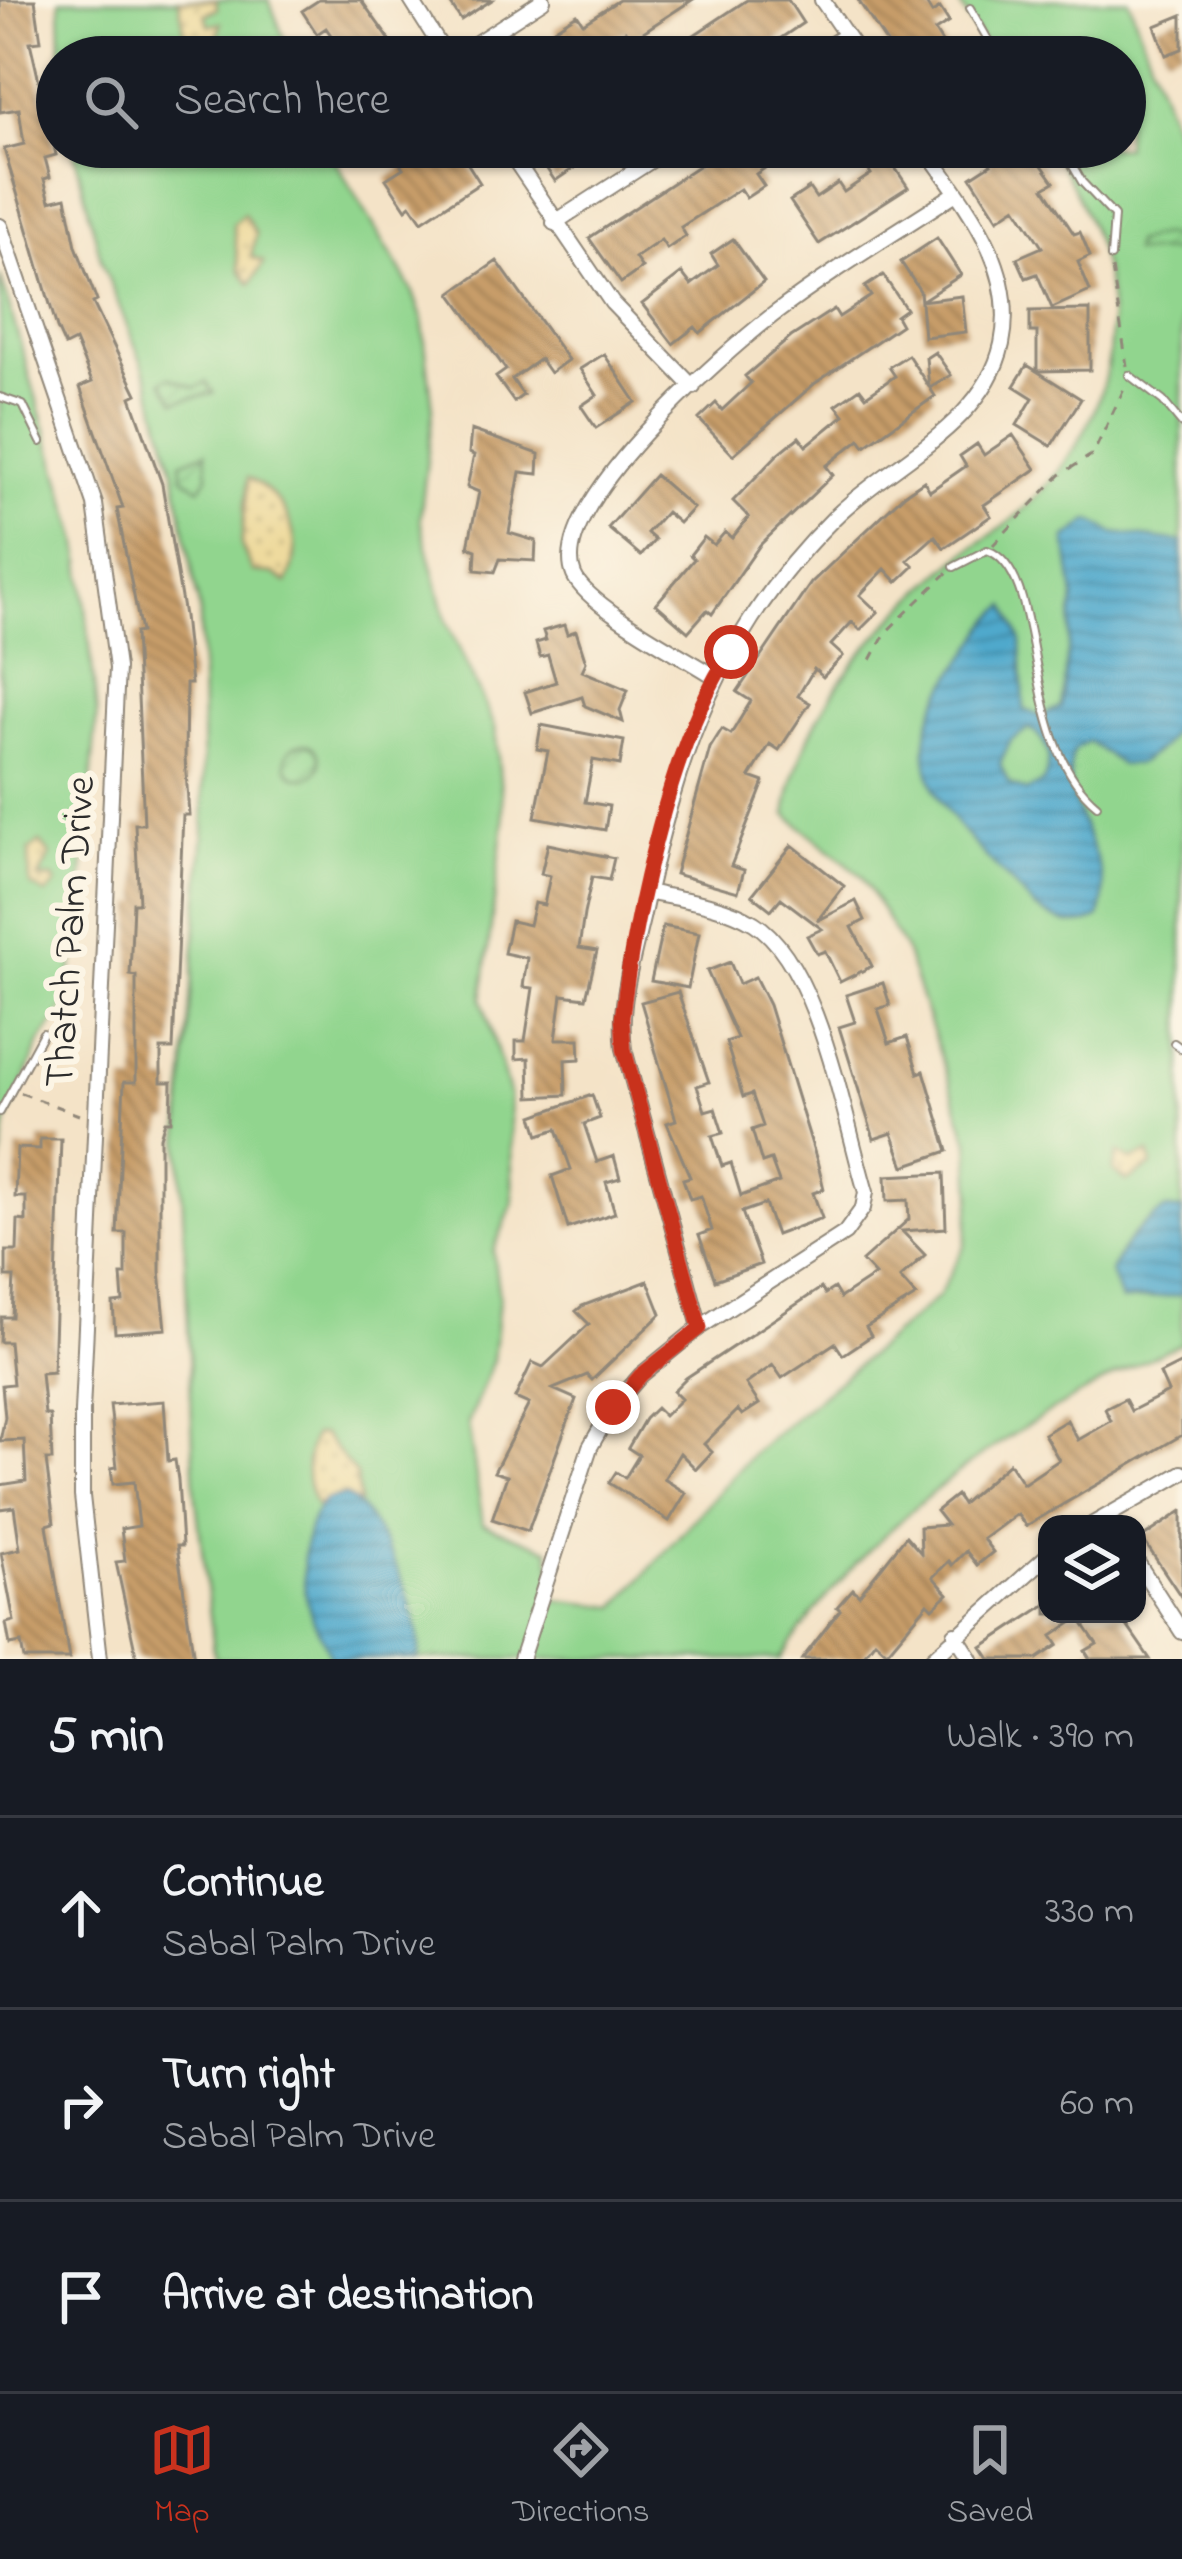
<!DOCTYPE html>
<meta charset="utf-8">
<style>
body{margin:0;font-family:"Indie Flower",sans-serif;background:#20242c;color:#f1f3f6}
.controls{position:absolute;right:36px;bottom:36px;display:grid;overflow:hidden;border-radius:24px;box-shadow:0 3px 9px #0004}
.controls button{width:108px;height:108px;display:grid;place-items:center;padding:0;border:0;border-bottom:3px solid #363941;background:#171b24;color:#f1f3f6;font:60px sans-serif}
.stop{position:absolute;width:36px;height:36px;margin:-27px;border:9px solid #c8321e;border-radius:50%;background:#fff}
.stop.end{background:#c8321e;border-color:#fff;box-shadow:0 3px 12px #0008}
.list{margin:0;padding:0;list-style:none}
h2{display:flex;justify-content:space-between;align-items:center;height:156px;margin:0;padding:0 48px;font-size:51px}
h2 small{font-size:39px;font-weight:400;color:#9ea1a6}
.list li{display:grid;grid-template-columns:78px 1fr auto;gap:36px;align-items:center;box-sizing:border-box;height:192px;padding:0 48px;border-top:3px solid #363941}
.list b{display:block;font-size:45px;white-space:nowrap}
.list p{margin:0;font-size:39px;white-space:nowrap;color:#9ea1a6}
.list em{font-size:39px;font-style:normal;color:#9ea1a6}
.icon{flex:none;width:66px;height:66px;fill:none;stroke:currentColor;stroke-width:2;stroke-linecap:round;stroke-linejoin:round}
.map{position:relative;flex:none;width:1182px;height:1659px;overflow:hidden}
.search{position:absolute;background:#171b24;box-shadow:0 3px 9px #0004;left:36px;right:36px;top:36px;height:132px;display:flex;align-items:center;gap:30px;box-sizing:border-box;padding:0 42px;border-radius:66px;color:#9ea1a6;font-size:45px}
.sheet{height:732px;background:#171b24}
nav{display:flex;justify-content:space-around;align-items:center;box-sizing:border-box;height:168px;border-top:3px solid #363941;background:#171b24;font-size:33px;color:#9ea1a6}
nav a{display:grid;justify-items:center;gap:6px}
nav .on{color:#c8321e}
.map>svg:first-child{display:block}
.grass{fill:#91d58e;stroke:#5e805c;stroke-width:3}
.sand{fill:url(#sand-dots);stroke:#8c8264;stroke-width:3}
.garden{fill:url(#garden-furrows);stroke:#5e805c;stroke-width:3}
.water{fill:url(#water-rules);stroke:#3d6a7c;stroke-width:3;fill-rule:evenodd}
.building{fill:url(#building-back-hatch)}
.lines{fill:none;stroke-linecap:round;stroke-linejoin:round}
.lane-casing{stroke:#908779;stroke-width:10}
.street-casing{stroke:#908779;stroke-width:18}
.path{stroke:#908779;stroke-width:3;stroke-dasharray:9 9;stroke-linecap:butt}
.lane{stroke:#fff;stroke-width:6}
.street{stroke:#fff;stroke-width:14}
.route{stroke:#c8321e;stroke-width:15}
.labels{text-anchor:middle;dominant-baseline:central;stroke-width:12;stroke-linejoin:round;paint-order:stroke}
.street-label{font-size:42px;fill:#2b2b2b;stroke:#fcf5e5}
</style>
<div class="map">
<svg width="1182" height="1659" viewBox="0 0 1182 1659">
<defs>
<pattern id="sand-dots" width="8" height="8" patternUnits="userSpaceOnUse" patternTransform="scale(3)"><rect width="8" height="8" fill="#eeda9e"/><path d="M2 2h.1M6 6h.1" fill="none" stroke="#cb8" stroke-width="1.8" stroke-linecap="round"/></pattern>
<pattern id="garden-furrows" width="10" height="10" patternUnits="userSpaceOnUse" patternTransform="scale(3)"><rect width="10" height="10" fill="#91d58e"/><path d="M-1 1l2-2M0 10L10 0M9 11l2-2" fill="none" stroke="#7db77b"/></pattern>
<pattern id="water-rules" width="6" height="5" patternUnits="userSpaceOnUse" patternTransform="scale(3)"><rect width="6" height="5" fill="#4fa9cc"/><path d="M0 2.5h6" fill="none" stroke="#428aa6"/></pattern>
<pattern id="building-back-hatch" width="6" height="6" patternUnits="userSpaceOnUse" patternTransform="scale(3)"><rect width="6" height="6" fill="#c79d69"/><path d="M-1 5l2 2M0 0l6 6M5-1l2 2" fill="none" stroke="#a28057"/></pattern>
</defs>
<rect width="100%" height="100%" fill="#fcf5e5"/>
<filter id="ink" filterUnits="userSpaceOnUse"><feTurbulence type="fractalNoise" baseFrequency=".00833" numOctaves="2"/><feDisplacementMap in="SourceGraphic" scale="24" xChannelSelector="R" yChannelSelector="G"/><feConvolveMatrix kernelMatrix="1 2 1 2 8 2 1 2 1" color-interpolation-filters="sRGB"/></filter>
<filter id="wash" filterUnits="userSpaceOnUse"><feTurbulence type="fractalNoise" baseFrequency=".004" numOctaves="4" result="noise"/><feDisplacementMap in="SourceGraphic" scale="48" xChannelSelector="R" yChannelSelector="G"/><feGaussianBlur stdDeviation="2.7" result="paint"/><feColorMatrix in="noise" values="0 0 0 0 0 0 0 0 0 0 0 0 0 0 0 0 0 1.4 0 .05"/><feComposite in="paint" operator="in"/></filter>
<g filter="url(#wash)">
<rect width="100%" height="100%" fill="#f4e3c7"/>
<path class="grass" d="M60 0H269L291 57H61Z
M957 0H1129L1182 150V1343C1020 1418 881 1508 780 1659H215L195 1491 180 1140 204 831 200 613 174 470 149 380 102 263 73 147H327L412 290 422 318 433 409 420 519 446 620 495 727 504 822 482 999 509 1093 513 1203 493 1252 499 1298 493 1360 468 1424 483 1524 549 1549 556 1600 616 1607 754 1452 938 1297 965 1245 972 1196 969 1141 905 950 861 875 786 814C801 709 877 627 956 560 974 545 997 533 1015 517 1138 408 1135 278 1049 147H1125V57H991Z
M0 275 79 542 97 713 77 942 65 1006 40 1043 7 1121 0 1171Z"/>
<path class="sand" d="M179 0H216L217 9 205 14 209 26 221 23 218 37 225 57H200L185 36Z
M244 214 256 234 251 257 264 262 250 284 239 269 233 224Z
M248 478C288 498 307 542 287 583L273 574 253 572 241 545Z
M40 842 50 855 39 878H53L56 884 46 894 30 885 29 851Z
M1118 1153 1132 1160 1149 1153 1152 1166 1127 1181 1113 1171Z
M323 1434 356 1475 359 1502 325 1500 317 1507C304 1486 304 1458 314 1435Z"/>
<path class="garden" d="M1160 235 1182 238V251L1133 252 1134 243Z
M169 377 196 388 206 382 214 393 175 401 162 381Z
M206 452 208 476 200 489 183 477 181 462Z
M286 761a17 17 0 1 1 34 0a17 17 0 1 1-34 0Z"/>
<path class="water" d="M1090 520 1114 533 1182 542V717L1162 747 1138 764 1121 765 1088 741 1074 750C1052 806 1122 864 1099 917 1077 932 1055 920 1035 908 956 821 875 772 966 657 980 639 987 619 1007 606L1021 639 1024 709 1040 716 1061 707 1074 598 1066 539ZM1030 728C1050 743 1053 760 1043 782L1026 791 1009 784 1000 764 1011 740Z
M1166 1209 1182 1210V1295L1121 1301 1111 1272C1123 1242 1139 1226 1166 1209Z
M344 1495C376 1508 428 1623 418 1659H331C326 1642 317 1630 311 1614 299 1582 300 1525 325 1500Z"/>
<g id="blocks">
<path class="building" d="M0 0H35L41 41 30 42 56 155 45 158 50 177 44 179 50 201 66 197 76 246 97 301 93 303 137 394 131 397 162 484 184 616 191 684H186L185 758 189 815H183L173 1049H161V1082H172L171 1121H165L160 1137V1272L166 1329 115 1333 113 1303 123 1302 121 1275H126V1233H117L124 1082H136V976L130 975 133 903H139L135 824H144L135 633 141 632 117 509 123 508 80 387 92 382 75 341 65 346 57 328 4 149 24 144 19 109 0 112Z
M319 0H361L394 46 386 52 389 57H346L326 28 317 34 302 11Z
M448 0H492L461 20Z
M619 0H692L631 40 625 31 599 48 605 57H527L559 36 554 29 577 14 583 23Z
M747 0H788L803 23 753 57H691L682 43Z
M858 0H924L932 13 940 8 949 22 935 31 951 57H896Z
M1182 15V49L1166 55 1155 26Z
M389 147H457L480 183 422 221 411 205 406 209 386 179 403 168Z
M532 147H605L555 181Z
M727 147H796L756 174 764 186 746 198 740 189 681 227 686 236 667 249 661 240 635 258 642 268 621 283 589 238Z
M875 147H881L908 187 819 244 790 201 809 188 816 198 838 183 844 192 871 174 860 157Z
M980 147H1029L1054 182 1044 188 1074 234 1080 232 1090 256 1078 262 1090 291 1052 308 1037 274 1026 278 1017 258 1042 247 1016 207 998 219 971 177 991 164Z
M937 238 961 275 921 301 962 296 966 332 924 337 920 291 901 262Z
M733 239 764 282 700 333 695 327 673 344 642 304 682 273 691 285 718 265 711 254Z
M497 261 568 360 550 373 540 359 512 379 523 395 514 402 496 377 506 370 451 293Z
M883 275 906 309 896 316 901 325 814 384 733 455 699 419 716 403 722 410 751 383 745 376 791 337 834 309 839 317 871 296 865 287Z
M1090 310V370L1037 371V332H1030V311Z
M935 352 951 375 930 388 935 396 865 446 860 439 826 466 833 475 760 545 712 614 707 610 688 632 656 604 694 559 690 555 704 537 714 545 725 532 732 538 749 517 733 501 778 454 799 437 806 446 844 415 836 405 860 388 866 396 895 376 889 367 908 355 929 387 926 358Z
M604 354 636 402 596 428 581 406 597 395 580 369Z
M1027 365 1081 399 1051 446 1017 425 1033 398 1014 386Z
M471 430 539 454 538 474 520 472 509 533 536 541 535 561 500 559 495 572 475 570 476 550 468 547 479 492 467 487 474 455 469 453Z
M1013 435 1036 469 984 505 991 516 944 548 935 536 908 560 914 566 897 582 885 569 860 595 878 612 860 630 852 622 831 645 843 656 823 677 814 669 798 696 810 703 779 750 770 744 750 777 764 782 731 866 744 870 738 892 675 874 710 748 722 729 731 734 751 701 737 692 811 583 905 494 924 481 930 491 966 466 960 456 977 444 984 455Z
M655 475 693 508 679 523 666 512 647 533 655 540 641 556 608 528Z
M564 625 567 634 576 631 586 662 582 671 628 690 620 710 623 722 585 706 582 697 532 713 525 692 556 682 548 655 540 657 536 643 546 640 543 631Z
M541 725 624 741 620 765 593 760 585 802 609 806 605 830 535 817 548 751 537 749Z
M548 844 614 858 609 880 592 877 584 914 579 948 597 951 586 998 562 995 556 1039H579L580 1059 565 1060 566 1095 530 1097 529 1058 516 1059V1041H525L533 988 523 987 527 958 504 953 511 921 529 925 534 903 544 905 550 876 541 874Z
M792 845 844 886 817 921 856 901 865 920 852 927 872 966 840 982 825 951 817 954 807 936 822 929 781 898 771 910 752 895Z
M663 926 699 933 688 988 651 981Z
M730 962 739 984 755 977 769 1005 817 1161 824 1189 813 1193 822 1218 776 1235 765 1204 742 1212 761 1264 715 1280 699 1235 712 1230 701 1196 690 1199 683 1179 690 1177 667 1123 676 1120 641 1002 678 992 709 1082 697 1086 705 1111 715 1108 723 1133 712 1136 722 1166 731 1163 741 1196 779 1182 771 1160 762 1163 752 1130 763 1126 752 1094 743 1097 726 1042 737 1038 707 971Z
M883 983 890 1005 878 1009 889 1043 907 1037 918 1073 924 1071 948 1151 904 1166 892 1133 874 1139 839 1027 855 1022 846 995Z
M592 1095 600 1118 584 1124 597 1162 614 1156 620 1178 606 1182 615 1213 568 1228 552 1176 571 1169 557 1129 539 1135 533 1116Z
M40 1139H61L53 1372 41 1373 45 1415H50L52 1460H46L54 1523 47 1525 69 1659H24L21 1643 10 1645 6 1623 14 1621 1 1553 20 1549 14 1507 0 1509V1485L26 1481 24 1440 0 1441 5 1417 2 1385 13 1384 9 1342H0L1 1317H12L14 1277H6V1251H17L18 1220 26 1221V1197H15L17 1148 40 1149Z
M944 1173 946 1228 902 1231 925 1255 900 1278 916 1296 866 1327 871 1336 843 1355 835 1343 782 1378 773 1365 746 1384 759 1404 742 1415 738 1410 704 1444 712 1452 696 1469 680 1453 664 1479 686 1493 669 1521 609 1483 616 1472 625 1478 639 1455 628 1448 645 1419 656 1408 664 1416 681 1399 673 1391 686 1378 821 1288 825 1294 834 1288 840 1298 875 1275 862 1261 909 1219 908 1200 887 1201 886 1176Z
M648 1281 661 1314 592 1380 587 1375 553 1389 576 1399 528 1531 492 1519 507 1476 494 1472 529 1404 515 1398 532 1362 543 1367 589 1324 576 1311 582 1306Z
M1182 1363V1435L1026 1526 1017 1514 983 1539 993 1552 977 1565 966 1551 952 1565 949 1561 933 1577 948 1594 933 1608 928 1603 887 1652 875 1641 861 1659H802L840 1610 837 1607 853 1589 859 1595 906 1536 921 1553 920 1527 947 1525 936 1511 956 1495 962 1504 1009 1463 1023 1484 1059 1460 1044 1434 1067 1420 1078 1440 1111 1421 1105 1409 1125 1399 1131 1411 1168 1392 1160 1374Z
M164 1401 168 1461 175 1460 178 1480 182 1546H177L194 1659H137L116 1562 125 1561 121 1529 139 1526 134 1482 113 1484 111 1468 117 1467 110 1405Z
M1182 1511V1598L1142 1538Z
M1047 1604V1614H1119L1150 1659H1090L1085 1651 1097 1644 1079 1618 1052 1636 1058 1645 1037 1659H990L982 1647Z"/>
</g>
</g>
<g filter="url(#ink)">
<use href="#blocks" fill-opacity="0" stroke="#908779" stroke-width="3"/>
<g class="lines">
<defs>
<path id="lane" d="M970 8 998 57
M1062 147 1082 182 1114 216 1111 257
M1129 375 1163 401 1182 424
M0 397 23 405 41 442
M954 567 987 550C1050 573 1017 740 1097 805
M1174 1043 1182 1049
M0 1112 43 1033"/>
<path id="street" d="M411 0 447 57
M822 0 861 57
M455 57 543 0
M811 57 846 35
M506 147 612 303 693 387
M554 223 672 147
M0 226 95 504 117 668 82 1412V1496L100 1659
M714 676C683 656 587 606 574 575 546 507 723 354 773 315 831 271 895 233 956 193
M700 1327 624 1049C618 1004 633 958 643 914 677 756 716 635 834 518 889 463 984 426 1002 344 1018 267 966 206 924 147
M1093 1524 1182 1473
M1137 1562 1182 1632
M955 1634 971 1659
M521 1659 590 1447 613 1407 641 1375 700 1327 845 1233 863 1208 866 1192C844 1119 819 964 754 923 723 904 683 900 647 892
M932 1659 1047 1556"/>
</defs>
<use href="#lane" class="lane-casing"/>
<use href="#street" class="street-casing"/>
<path class="path" d="M1112 269 1127 366
M993 545 1060 475 1093 454 1125 387
M871 660 886 632 948 572
M21 1093 79 1115"/>
<use href="#lane" class="lane"/>
<use href="#street" class="street"/>
</g>
</g>
<g class="lines" filter="url(#ink)">
<path class="route" d="M613 1407 641 1375 700 1328 624 1049 622 1018C634 915 672 737 731 652"/>
</g>
<g class="labels">
<g class="street-label">
<text transform="translate(72 932) rotate(-86)">Thatch Palm Drive</text>
</g>
</g>
</svg>
<div class="controls">
<button><svg class="icon" aria-label="layers" viewBox="0 0 24 24"><path d="M12 4l9 5-9 5-9-5zM3 14l9 5 9-5"/></svg></button>
</div>
<div class="stop" style="left:731px;top:652px"></div>
<div class="stop end" style="left:613px;top:1407px"></div>
<div class="search"><svg class="icon" aria-label="search" viewBox="0 0 24 24"><circle cx="10" cy="10" r="6"/><path d="M15 15l6 6"/></svg>Search here</div>
</div>
<section class="sheet">
<h2>5 min<small>Walk · 390 m</small></h2>
<ul class="list">
<li><svg class="icon" aria-label="ahead" viewBox="0 0 24 24"><path d="M12 20V5M6 11l6-6 6 6"/></svg><div><b>Continue</b><p>Sabal Palm Drive</p></div><em>330 m</em></li>
<li><svg class="icon" aria-label="right" viewBox="0 0 24 24"><path d="M7 20v-9h11M14 6l5 5-5 5"/></svg><div><b>Turn right</b><p>Sabal Palm Drive</p></div><em>60 m</em></li>
<li><svg class="icon" aria-label="arrive" viewBox="0 0 24 24"><path d="M6 21V4h12l-3 4 3 4H6"/></svg><div><b>Arrive at destination</b></div></li>
</ul>
</section>
<nav>
<a class="on"><svg class="icon" aria-label="map" viewBox="0 0 24 24"><path d="M3 6l6-2 6 2 6-2v14l-6 2-6-2-6 2zM9 4v14M15 6v14"/></svg>Map</a>
<a><svg class="icon" aria-label="directions" viewBox="0 0 24 24"><path d="M12 3l9 9-9 9-9-9zM9 14v-3h6M13 9l2 2-2 2"/></svg>Directions</a>
<a><svg class="icon" aria-label="saved" viewBox="0 0 24 24"><path d="M7 4h10v16l-5-4-5 4z"/></svg>Saved</a>
</nav>
